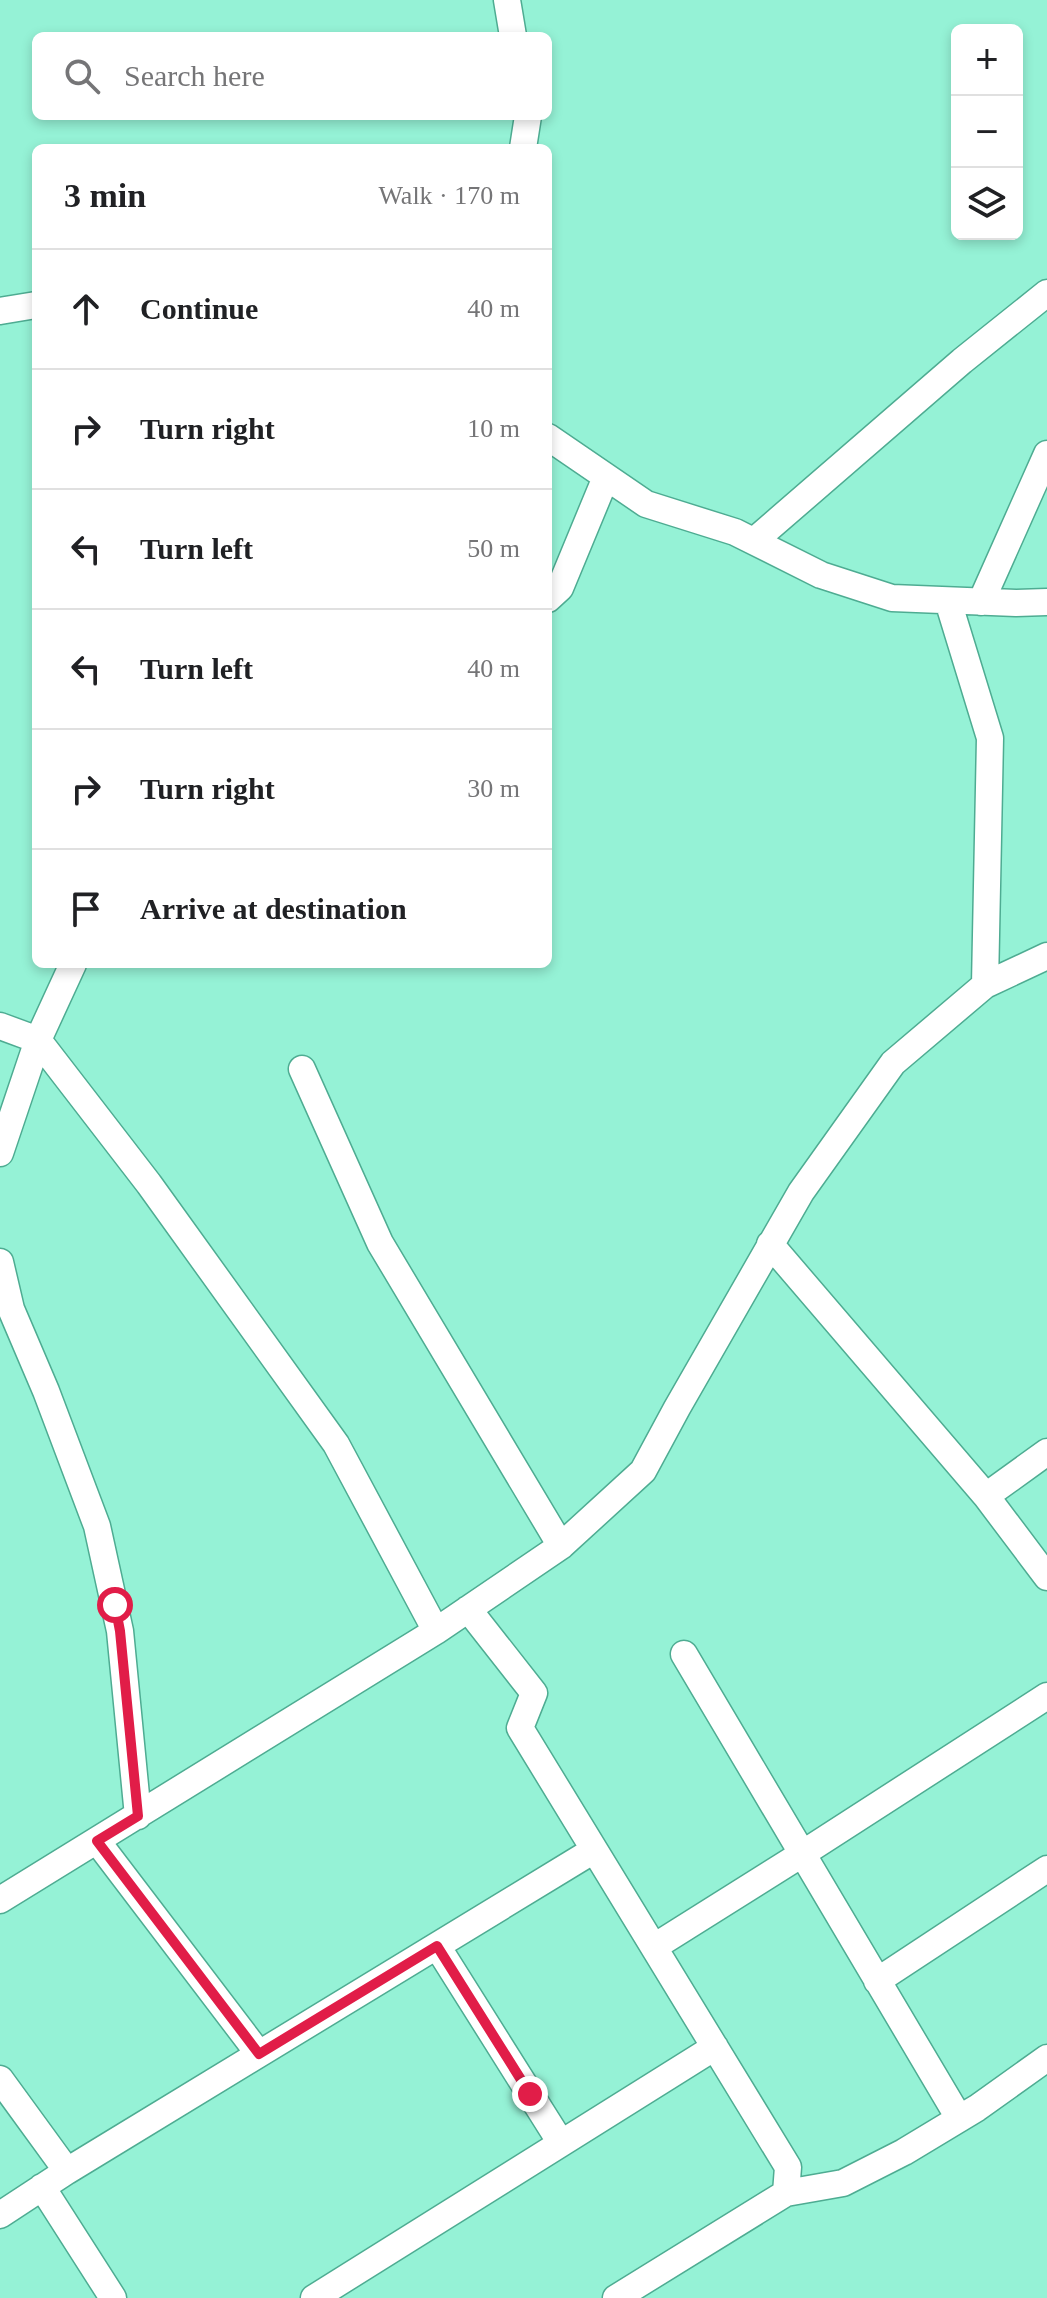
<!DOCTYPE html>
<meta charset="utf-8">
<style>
body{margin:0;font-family:"Times New Roman",serif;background:#f6f6f6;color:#202124}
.controls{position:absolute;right:24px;top:24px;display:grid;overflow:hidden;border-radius:12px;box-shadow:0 4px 12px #0003}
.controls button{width:72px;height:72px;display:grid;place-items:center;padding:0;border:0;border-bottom:2px solid #e0e0e0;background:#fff;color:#202124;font:40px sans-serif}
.stop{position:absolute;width:24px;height:24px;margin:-18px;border:6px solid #e11d48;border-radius:50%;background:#fff}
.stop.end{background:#e11d48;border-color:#fff;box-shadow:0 2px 8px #0008}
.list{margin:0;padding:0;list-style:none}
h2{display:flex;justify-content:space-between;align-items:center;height:104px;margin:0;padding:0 32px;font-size:34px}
h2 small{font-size:26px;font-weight:400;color:#757577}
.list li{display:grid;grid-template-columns:52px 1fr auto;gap:24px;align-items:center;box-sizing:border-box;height:120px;padding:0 32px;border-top:2px solid #e0e0e0}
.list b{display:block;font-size:30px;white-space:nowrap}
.list em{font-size:26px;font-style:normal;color:#757577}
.icon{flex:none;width:44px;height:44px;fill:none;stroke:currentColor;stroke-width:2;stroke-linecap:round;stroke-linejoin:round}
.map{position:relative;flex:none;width:1047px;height:2298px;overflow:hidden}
.search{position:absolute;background:#fff;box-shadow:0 4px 12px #0003;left:32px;top:32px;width:520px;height:88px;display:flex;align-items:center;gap:20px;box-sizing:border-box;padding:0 28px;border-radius:12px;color:#757577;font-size:30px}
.panel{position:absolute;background:#fff;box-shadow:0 4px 12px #0003;left:32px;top:144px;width:520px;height:824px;border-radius:12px}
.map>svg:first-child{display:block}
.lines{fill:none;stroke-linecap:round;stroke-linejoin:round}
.street-casing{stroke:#4eac92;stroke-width:29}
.street{stroke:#fff;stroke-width:26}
.route{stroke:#e11d48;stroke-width:10}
</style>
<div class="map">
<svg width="1047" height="2298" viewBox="0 0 1047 2298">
<rect width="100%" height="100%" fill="#95f2d6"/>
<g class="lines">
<defs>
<path id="street" d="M507 0 513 36
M523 148 528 116
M0 311 36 305
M548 437 646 504 735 532 821 575 892 598 1016 603 1047 602
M754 541 962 361 1047 293
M548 599 560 588 606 477
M948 601 990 738 985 985
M981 602 1047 454
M0 1026 38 1040 149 1184 336 1444 436 1631
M302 1069 380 1243 561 1546
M0 1153 38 1040 73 964
M770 1244 986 1496 1047 1577
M0 1262 11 1309 46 1391 97 1526 120 1631 138 1816
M986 1496 1047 1452
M468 1609 534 1693 520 1728 788 2167 786 2193
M684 1654 959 2118
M97 1841 259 2054
M0 1900 436 1631 561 1546 643 1471 677 1408 801 1192 893 1063 985 985 1047 956
M437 1946 561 2143
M654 1947 802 1854 1047 1696
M877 1981 1047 1869
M0 2079 67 2171
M42 2187 113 2298
M0 2215 67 2171 594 1850
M314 2298 715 2047
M616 2298 786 2193 843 2183 904 2152 977 2108 1047 2058"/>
</defs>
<use href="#street" class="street-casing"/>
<use href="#street" class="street"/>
</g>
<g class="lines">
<path class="route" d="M115 1605 120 1631 138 1816 97 1841 259 2054 437 1946 530 2094"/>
</g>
</svg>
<div class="controls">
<button>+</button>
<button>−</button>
<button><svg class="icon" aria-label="layers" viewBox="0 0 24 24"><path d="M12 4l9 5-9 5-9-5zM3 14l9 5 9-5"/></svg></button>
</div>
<div class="stop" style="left:115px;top:1605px"></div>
<div class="stop end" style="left:530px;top:2094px"></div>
<div class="search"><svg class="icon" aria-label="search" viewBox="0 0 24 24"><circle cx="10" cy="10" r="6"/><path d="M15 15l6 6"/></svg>Search here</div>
<section class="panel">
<h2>3 min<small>Walk · 170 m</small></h2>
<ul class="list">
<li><svg class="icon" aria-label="ahead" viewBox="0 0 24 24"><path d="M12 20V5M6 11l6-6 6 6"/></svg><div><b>Continue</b></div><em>40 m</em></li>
<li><svg class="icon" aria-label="right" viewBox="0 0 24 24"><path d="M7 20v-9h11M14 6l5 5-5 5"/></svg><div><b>Turn right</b></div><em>10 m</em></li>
<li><svg class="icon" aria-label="left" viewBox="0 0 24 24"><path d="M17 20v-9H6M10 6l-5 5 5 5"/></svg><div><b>Turn left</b></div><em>50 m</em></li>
<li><svg class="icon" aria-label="left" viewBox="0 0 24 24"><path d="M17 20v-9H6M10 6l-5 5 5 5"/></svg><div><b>Turn left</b></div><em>40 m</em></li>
<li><svg class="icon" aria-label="right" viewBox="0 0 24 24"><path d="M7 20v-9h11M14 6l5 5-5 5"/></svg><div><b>Turn right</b></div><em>30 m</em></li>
<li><svg class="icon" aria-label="arrive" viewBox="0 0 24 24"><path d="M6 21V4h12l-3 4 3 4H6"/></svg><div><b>Arrive at destination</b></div></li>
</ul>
</section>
</div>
